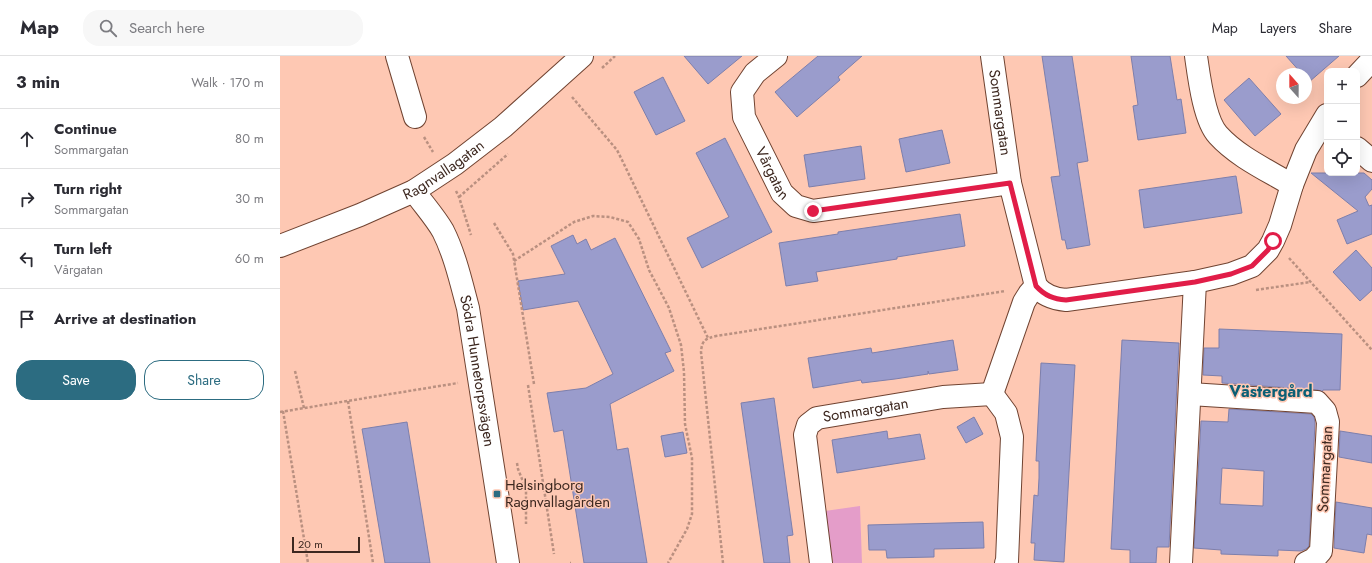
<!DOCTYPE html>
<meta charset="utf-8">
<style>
body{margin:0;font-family:Jost,sans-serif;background:#f7f7f7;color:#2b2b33}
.controls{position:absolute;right:12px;top:12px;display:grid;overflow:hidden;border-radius:8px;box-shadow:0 4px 16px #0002}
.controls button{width:36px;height:36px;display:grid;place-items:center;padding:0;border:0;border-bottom:1px solid #e1e1e2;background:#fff;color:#2b2b33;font:20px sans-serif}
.compass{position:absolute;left:996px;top:12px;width:36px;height:36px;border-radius:50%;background:#fff;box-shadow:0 4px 16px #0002;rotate:339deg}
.scale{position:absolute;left:12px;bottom:10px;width:68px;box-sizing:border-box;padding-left:4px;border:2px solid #3d2820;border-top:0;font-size:11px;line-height:14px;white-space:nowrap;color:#3d2820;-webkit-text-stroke:3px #fec8b3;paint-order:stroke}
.stop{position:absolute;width:12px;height:12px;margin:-9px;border:3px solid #e11d48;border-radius:50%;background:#fff}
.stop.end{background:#e11d48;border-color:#fff;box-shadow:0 1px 4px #0008}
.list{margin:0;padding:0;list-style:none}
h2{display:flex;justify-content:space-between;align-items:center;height:52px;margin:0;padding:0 16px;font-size:17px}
h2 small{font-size:13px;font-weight:400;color:#7c7c81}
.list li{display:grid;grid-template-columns:26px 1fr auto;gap:12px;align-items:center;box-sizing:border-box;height:60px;padding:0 16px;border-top:1px solid #e1e1e2}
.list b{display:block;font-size:15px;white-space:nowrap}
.list p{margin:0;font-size:13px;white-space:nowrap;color:#7c7c81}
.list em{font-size:13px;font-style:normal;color:#7c7c81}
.actions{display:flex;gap:8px;padding:12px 16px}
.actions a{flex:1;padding:9px 0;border:1px solid #2c6c81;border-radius:16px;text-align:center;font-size:14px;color:#2c6c81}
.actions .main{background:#2c6c81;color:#fff}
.icon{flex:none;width:22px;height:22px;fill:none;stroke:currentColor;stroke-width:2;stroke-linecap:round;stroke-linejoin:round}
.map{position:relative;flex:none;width:1092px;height:507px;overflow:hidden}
header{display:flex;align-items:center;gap:24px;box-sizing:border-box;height:56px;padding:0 20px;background:#fff;border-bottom:1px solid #e1e1e2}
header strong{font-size:19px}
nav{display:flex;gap:22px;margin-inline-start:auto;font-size:14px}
.search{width:280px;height:36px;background:#f7f7f7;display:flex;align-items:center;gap:10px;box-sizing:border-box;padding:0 14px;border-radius:16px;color:#7c7c81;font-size:15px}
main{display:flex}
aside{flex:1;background:#fff}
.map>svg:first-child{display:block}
.green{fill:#e49dc9}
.building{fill:#9a9ccc;stroke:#7d7fac;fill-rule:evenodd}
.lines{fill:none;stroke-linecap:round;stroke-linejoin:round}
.minor-casing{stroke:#704331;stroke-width:24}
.path{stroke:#ba9080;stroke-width:2.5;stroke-dasharray:3 2;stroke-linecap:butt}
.minor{stroke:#fff;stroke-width:22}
.route{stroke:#e11d48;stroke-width:5}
.poi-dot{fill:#2c6c81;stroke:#fec8b3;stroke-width:1.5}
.labels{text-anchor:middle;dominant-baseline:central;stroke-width:3;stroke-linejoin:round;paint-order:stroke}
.street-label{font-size:15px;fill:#3d2820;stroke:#fec8b3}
.poi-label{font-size:15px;fill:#3d2820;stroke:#fec8b3;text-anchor:start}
.neighbourhood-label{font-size:16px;font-weight:bold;fill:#0b5f75;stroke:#fec8b3}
</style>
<header>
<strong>Map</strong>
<div class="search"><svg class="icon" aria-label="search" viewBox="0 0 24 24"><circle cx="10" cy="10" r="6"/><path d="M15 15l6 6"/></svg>Search here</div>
<nav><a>Map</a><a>Layers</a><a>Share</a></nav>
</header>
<main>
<aside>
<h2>3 min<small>Walk · 170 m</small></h2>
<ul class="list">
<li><svg class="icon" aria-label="ahead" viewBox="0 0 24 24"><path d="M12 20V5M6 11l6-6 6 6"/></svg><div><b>Continue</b><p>Sommargatan</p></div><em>80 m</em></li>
<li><svg class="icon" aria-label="right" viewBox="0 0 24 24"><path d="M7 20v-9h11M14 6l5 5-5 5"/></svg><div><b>Turn right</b><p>Sommargatan</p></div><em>30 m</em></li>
<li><svg class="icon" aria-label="left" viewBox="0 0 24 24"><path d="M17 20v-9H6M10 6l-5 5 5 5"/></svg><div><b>Turn left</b><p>Vårgatan</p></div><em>60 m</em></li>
<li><svg class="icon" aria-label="arrive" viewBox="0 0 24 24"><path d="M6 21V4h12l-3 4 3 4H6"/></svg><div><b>Arrive at destination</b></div></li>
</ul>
<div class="actions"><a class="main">Save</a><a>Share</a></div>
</aside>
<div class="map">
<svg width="1092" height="507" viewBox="0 0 1092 507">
<rect width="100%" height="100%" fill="#fec8b3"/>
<path class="green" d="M580 450 582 507H553L545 455Z"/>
<path class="building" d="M404 0H462L428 28Z
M538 0H582L558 21 560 24 517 61 495 36Z
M762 0H792L808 105 797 107 810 189 787 193 785 184H782L771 121 780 120Z
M851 0H890L897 44 901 43 906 77 858 84 853 50 858 49Z
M1006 0H1059L1029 26 1026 23V18H1022Z
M383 21 405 65 376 79 354 36Z
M969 22 1001 58 975 80 944 44Z
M662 74 670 107 626 116 619 83Z
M445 82 492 176 422 212 407 182 449 161 416 97Z
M581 90 585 123 529 131 524 99Z
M1031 117H1084L1092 124V133L1085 141 1089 150 1092 149V178L1067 188 1057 164 1078 155Z
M956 120 962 157 864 172 859 134Z
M680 158 685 190 617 201V203L536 216 538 225 506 230 499 187 558 178V176Z
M293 179 297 188 306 183 311 194 335 182 391 295 385 297 394 315 330 348 337 394 348 392 367 507H304L283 374 274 376 267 337 306 332 333 318 298 245 243 254 238 225 285 218 271 190Z
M1076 194 1092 212V234L1080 245 1053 216Z
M939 273 1062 278 1060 334H1043L1042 336 1038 334 942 327V320L923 319 924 292H939Z
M673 284 678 314 649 318 648 315V318L615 323 582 327 581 324 533 332 528 302 591 292 592 297Z
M842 284 899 287 889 491H877L876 507H850V494L831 493Z
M761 307 795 309 784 506 754 504 755 487H751L754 439 758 440 759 422V405H756Z
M494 342 513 479 507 480 510 507H484L461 347Z
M949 353 1031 358 1034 361 1035 367 1029 490 1026 493 1021 495 998 494V500L941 498V494L914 492 921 365 948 366ZM942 412 984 415 983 450 940 448Z
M694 361 703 378 686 387 677 371Z
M127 366 150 507H105L86 395 82 373Z
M607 375 608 383 640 378 645 403 557 417 552 384Z
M1060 375 1092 380V407L1059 401Z
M403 376 407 397 385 401 381 380Z
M1056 446 1092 452V479L1087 478 1084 497 1054 492Z
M703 466 704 492 654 493V501L607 502 606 494H589L588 469Z"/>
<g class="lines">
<defs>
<g id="minor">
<path d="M117 0 135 61"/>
<path id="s1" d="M496 0 475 17 462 36 464 61 502 137 516 150 533 155 730 127"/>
<path id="s2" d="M712 0 730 127 756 230C764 240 774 243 786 244L915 226 951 218 972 210 988 194 993 185 1000 169 1012 129 1026 94 1047 59"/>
<path d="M916 0C919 21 924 64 938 79 958 101 987 114 1012 129"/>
<path d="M1077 20 1092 4"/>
<path d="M1077 92 1092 105"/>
<path id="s3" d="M134 135C143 148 155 161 163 175 175 199 181 226 188 252L228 507"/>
<path id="s4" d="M0 190 80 159 134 135 175 108 223 71 302 0"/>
<path d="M712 338 726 357 732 381 727 505 726 507"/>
<path d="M712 338 744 246 749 238 756 230"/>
<path d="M910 338 1037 346 1045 355 1048 366 1041 495 1034 503 1026 507"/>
<path id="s5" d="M541 507 525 379 528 369 537 362 663 341 712 338"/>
<path d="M901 507 915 226"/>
</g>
</defs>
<use href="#minor" class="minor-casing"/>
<path class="path" d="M322 12 335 0
M292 41 337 94 341 102 428 282
M144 81 153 96
M176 135 179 141 191 179
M179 141 228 98
M214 167 233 198 254 328
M1009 202 1092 294
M234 205 294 166 313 160 330 161 348 166 359 183 369 214 389 252 401 289 404 316 405 368 412 402V458L407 473 388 507
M976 234 1030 226
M15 315 24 352
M248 329 274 498
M68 345 93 507
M3 355 28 507
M0 356 178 327
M237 407 238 413 246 433V468
M290 507H291
M443 507 421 296C422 284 425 283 436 280L725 235"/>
<use href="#minor" class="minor"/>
</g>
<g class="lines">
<path class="route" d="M533 155 730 127 756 230C765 240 774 243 786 244L915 226 951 218 972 210 988 194 993 185"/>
</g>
<rect class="poi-dot" x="213" y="434" width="8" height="8" rx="2"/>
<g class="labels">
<g class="street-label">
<text stroke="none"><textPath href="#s2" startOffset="57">Sommargatan</textPath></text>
<text stroke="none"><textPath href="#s4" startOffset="181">Ragnvallagatan</textPath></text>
<text stroke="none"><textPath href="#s1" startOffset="138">Vårgatan</textPath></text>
<text stroke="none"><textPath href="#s3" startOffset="194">Södra Hunnetorpsvägen</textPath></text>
<text stroke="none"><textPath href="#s5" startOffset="200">Sommargatan</textPath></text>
<text transform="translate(1045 413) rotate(-87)">Sommargatan</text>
</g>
<g class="poi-label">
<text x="225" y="429">Helsingborg<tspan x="225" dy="17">Ragnvallagården</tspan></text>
</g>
<g class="neighbourhood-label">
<text x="991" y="335">Västergård</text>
</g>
</g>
</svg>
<div class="controls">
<button>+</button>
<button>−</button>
<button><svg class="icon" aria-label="locate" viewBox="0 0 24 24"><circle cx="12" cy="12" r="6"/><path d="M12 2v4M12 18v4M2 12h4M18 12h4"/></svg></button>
</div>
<svg class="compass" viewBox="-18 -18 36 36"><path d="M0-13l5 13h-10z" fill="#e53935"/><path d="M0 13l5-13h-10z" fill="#7c7c81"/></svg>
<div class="scale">20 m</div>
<div class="stop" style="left:993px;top:185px"></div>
<div class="stop end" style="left:533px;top:155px"></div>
</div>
</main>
